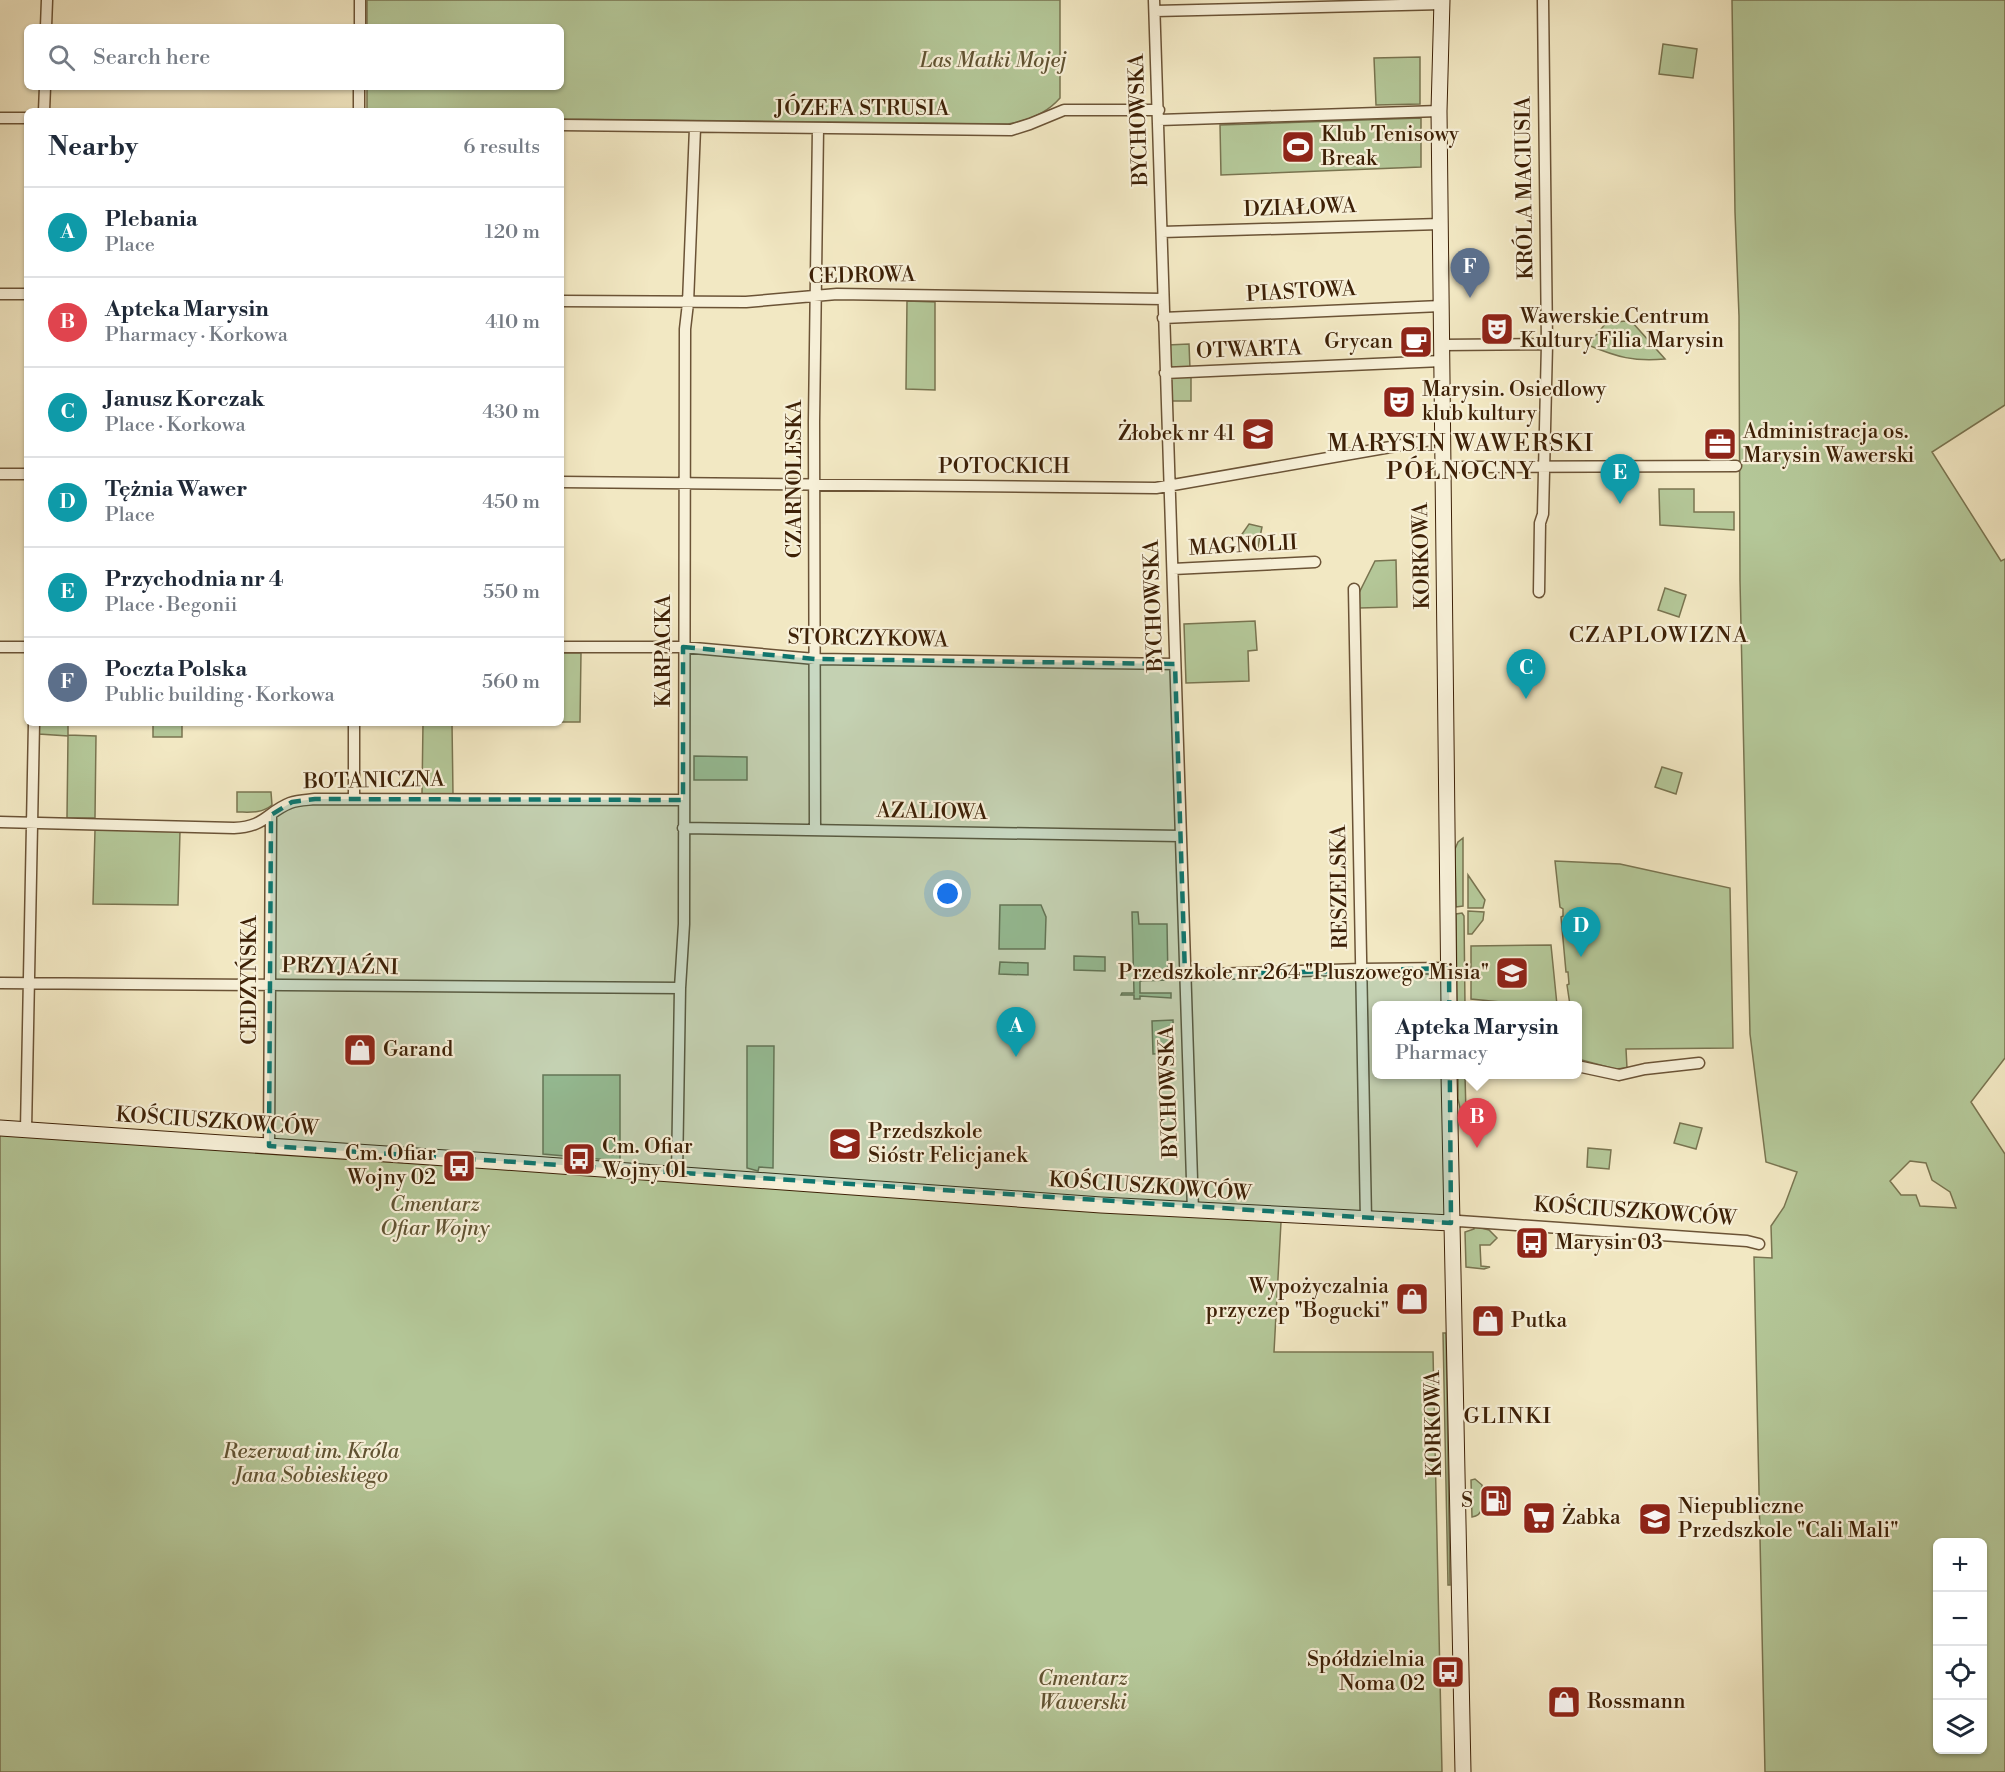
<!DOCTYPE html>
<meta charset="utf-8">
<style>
body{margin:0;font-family:"Libre Bodoni",serif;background:#f2f2f3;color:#1f2937}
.controls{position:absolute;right:18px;bottom:18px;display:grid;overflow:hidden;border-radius:9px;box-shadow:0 2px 4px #0004}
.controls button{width:54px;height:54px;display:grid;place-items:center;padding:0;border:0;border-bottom:2px solid #e0e1e3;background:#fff;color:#1f2937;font:30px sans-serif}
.you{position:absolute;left:948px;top:894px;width:21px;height:21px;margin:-15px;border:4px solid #fff;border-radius:50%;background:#1a73e8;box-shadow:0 0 0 9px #1a73e833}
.badge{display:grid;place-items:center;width:39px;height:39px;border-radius:50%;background:#0f766e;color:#fff;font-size:20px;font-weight:700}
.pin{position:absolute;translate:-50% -50px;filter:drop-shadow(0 2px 3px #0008)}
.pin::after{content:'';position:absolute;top:32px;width:21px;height:18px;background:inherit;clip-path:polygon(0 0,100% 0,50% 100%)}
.popup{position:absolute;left:1372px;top:1001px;width:210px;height:78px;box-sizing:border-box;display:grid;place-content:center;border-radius:9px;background:#fff;filter:drop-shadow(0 2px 4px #0005);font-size:20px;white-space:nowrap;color:#747a83}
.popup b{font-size:22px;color:#1f2937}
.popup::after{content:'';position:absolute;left:50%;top:100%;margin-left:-12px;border:12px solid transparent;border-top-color:#fff}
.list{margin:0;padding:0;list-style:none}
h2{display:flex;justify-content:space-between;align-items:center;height:78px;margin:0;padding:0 24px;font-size:26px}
h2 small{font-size:20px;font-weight:400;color:#747a83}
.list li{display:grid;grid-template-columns:39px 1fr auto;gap:18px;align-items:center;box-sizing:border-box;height:90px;padding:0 24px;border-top:2px solid #e0e1e3}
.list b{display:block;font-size:22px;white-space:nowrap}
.list p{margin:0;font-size:20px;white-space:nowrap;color:#747a83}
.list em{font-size:20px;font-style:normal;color:#747a83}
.icon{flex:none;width:33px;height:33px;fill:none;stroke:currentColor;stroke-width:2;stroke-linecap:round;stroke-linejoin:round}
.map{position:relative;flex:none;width:2005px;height:1772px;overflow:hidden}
.search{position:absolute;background:#fff;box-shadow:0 2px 4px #0004;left:24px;top:24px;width:540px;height:66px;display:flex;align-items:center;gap:15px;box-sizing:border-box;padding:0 21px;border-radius:9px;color:#747a83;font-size:22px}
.panel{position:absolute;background:#fff;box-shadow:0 2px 4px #0004;left:24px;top:108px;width:540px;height:618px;border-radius:9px}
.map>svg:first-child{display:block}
.green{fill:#b4c798;stroke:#797450;stroke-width:1.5;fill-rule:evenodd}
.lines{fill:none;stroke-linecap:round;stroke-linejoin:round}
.street-casing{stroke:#6b5336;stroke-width:13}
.secondary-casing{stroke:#3e2107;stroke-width:17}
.street{stroke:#f7f0d8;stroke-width:10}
.secondary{stroke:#f7f0d8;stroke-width:15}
.marked{fill:#0f766e;fill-opacity:0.2;stroke:#0f766e;stroke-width:4.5;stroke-dasharray:12 8;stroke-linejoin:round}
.labels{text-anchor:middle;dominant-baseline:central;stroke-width:4.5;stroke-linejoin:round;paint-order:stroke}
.park-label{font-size:21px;font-style:italic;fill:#615332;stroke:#f7f0d8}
.street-label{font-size:21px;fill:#3e2107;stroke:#f7f0d8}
.poi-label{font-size:21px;fill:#3e2107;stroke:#f7f0d8;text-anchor:start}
.neighbourhood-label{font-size:22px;letter-spacing:1.5px;fill:#3e2107;stroke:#f7f0d8}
.quarter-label{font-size:24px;letter-spacing:1.5px;fill:#3e2107;stroke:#f7f0d8}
</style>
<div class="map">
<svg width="2005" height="1772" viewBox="0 0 2005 1772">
<rect width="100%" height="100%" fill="#f2e8c3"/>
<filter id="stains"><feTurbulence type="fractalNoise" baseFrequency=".00333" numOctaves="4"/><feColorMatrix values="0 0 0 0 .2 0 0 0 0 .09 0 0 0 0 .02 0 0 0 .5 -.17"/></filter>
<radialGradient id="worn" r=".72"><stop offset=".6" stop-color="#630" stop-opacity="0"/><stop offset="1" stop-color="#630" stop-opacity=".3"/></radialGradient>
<path class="green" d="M367 0H1060V98C1047 113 1027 121 1008 124L561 119V111H367V87H561V27H367Z
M1732 0H2005V405L1932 452 2001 561 2005 559V1058L1971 1102 2005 1154V1772H1765L1754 1257 1772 1258 1771 1226 1784 1207 1797 1172 1766 1162 1750 1034 1740 581 1739 316 1735 212ZM1910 1161 1926 1163 1932 1180 1950 1192 1956 1208 1920 1206 1916 1195H1901L1890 1181ZM1938 1542H1982V1750H1938Z
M1663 44 1697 49 1693 78 1659 74Z
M1420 57V104L1376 105 1374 58Z
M1421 118V167L1221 175 1220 125Z
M907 301 935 302V390L906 389Z
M1626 321 1632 322 1665 359C1634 362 1617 357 1588 345L1606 323Z
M1189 344 1190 369 1170 370 1167 345Z
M1191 375V401H1168V381L1173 376Z
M1659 489H1694V512H1734V530L1660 525Z
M1249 524 1262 527 1258 547 1240 541V537Z
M1396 560 1397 607 1359 608V593L1375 561Z
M1665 588 1686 595 1679 617 1658 610Z
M1255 621 1257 650 1248 651 1249 681 1186 683 1184 624Z
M561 653H581L580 722H561Z
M39 723H68V735L96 736 95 818H67L68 736 39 734Z
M153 723H182V737H153Z
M423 723H452L453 794H422Z
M694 756 747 757V780H694Z
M1662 767 1682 773 1676 794 1655 787Z
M237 792H271L272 805C261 814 249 812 237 812Z
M95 830 180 831 178 905 93 904Z
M1463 838V906L1456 907 1455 849 1458 842Z
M1555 861 1620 864 1730 888 1733 1048 1626 1049 1627 1068 1615 1069 1578 1059 1577 1006 1570 1005 1567 985 1569 984 1568 972H1566L1561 917 1563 916V909L1560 907Z
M1468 875 1485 900 1483 908H1468Z
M1000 905H1041L1046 917 1045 949H999Z
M1468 911 1484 912 1483 920 1472 934H1468Z
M1132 912H1138L1139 924H1167L1168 980 1140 981V993H1171V998L1140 996V999H1134V995H1121L1122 993H1134Z
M1462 913 1464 916 1465 1005H1457L1456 914Z
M1551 945 1557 1005H1531L1471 999V946Z
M1074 956 1105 957V971L1074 970Z
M1000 962 1028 963V975L999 974Z
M1173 1020 1174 1053 1153 1054 1152 1021Z
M747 1046H774L773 1168 759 1167 758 1171 747 1168Z
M543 1075H620V1161L543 1154Z
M1458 1075H1465L1466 1114 1462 1117 1458 1099Z
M1680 1123 1702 1128 1696 1149 1674 1143Z
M0 1134 1281 1222 1274 1352H1433L1442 1772H0Z
M1588 1148 1611 1150 1609 1169 1587 1167Z
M1474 1226 1489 1230 1497 1238 1490 1245H1480L1481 1266 1490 1267 1484 1269 1466 1267 1465 1232 1474 1229Z
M1443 1333H1446L1450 1585H1448Z
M1475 1479 1482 1485C1482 1497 1487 1515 1472 1517L1471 1480Z"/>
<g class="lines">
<defs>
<path id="street" d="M1154 0 1193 1211
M1155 11 1442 4
M46 27 47 0
M360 27V0
M44 111 45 87
M359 111V87
M0 118H27
M1159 120 1439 111
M561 125 1011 130 1030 124 1064 110H1159
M1162 232 1440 224
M0 294H27
M561 301 746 302 837 294 1163 299
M1163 318 1441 306
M1441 345 1547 344
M1165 373 1442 361
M1459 467 1736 466
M0 474H27
M561 482 1156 488 1442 438
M1173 569 1315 562
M1354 589 1366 1220
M1539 592 1540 523 1543 514 1547 344 1543 0
M0 647H27
M561 647H683L815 659 1175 664
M354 799V723
M0 822 234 828C265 827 267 812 290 803 298 800 307 800 315 799L683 800
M683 828 1180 836
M815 830 814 422 818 128
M1185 975 1361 969 1449 968
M0 983 680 988
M1577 1066 1619 1075 1645 1069 1699 1063
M26 1130 34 723
M269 1146 271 815
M677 1175 680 988 684 924 685 329 688 303 695 128
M1451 1223 1459 1221 1488 1223 1747 1241 1759 1244"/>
<path id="secondary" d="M1442 0 1439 111 1449 1006
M1449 1074 1463 1772
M0 1128 490 1161 1101 1205 1451 1223"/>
</defs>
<use href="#street" class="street-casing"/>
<use href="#secondary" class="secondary-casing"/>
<use href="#street" class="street"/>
<use href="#secondary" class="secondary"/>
</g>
<path class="marked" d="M683 647 815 659 1175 664 1185 975 1449 968 1451 1223 269 1146 271 815 292 802 315 799 683 800Z"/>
<defs>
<symbol id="stadium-square" viewBox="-11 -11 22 22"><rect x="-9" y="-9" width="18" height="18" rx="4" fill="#8f2418" stroke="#f7f0d8"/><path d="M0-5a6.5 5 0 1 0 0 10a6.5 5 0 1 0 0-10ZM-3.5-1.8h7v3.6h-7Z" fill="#fff"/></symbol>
<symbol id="theatre-square" viewBox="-11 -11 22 22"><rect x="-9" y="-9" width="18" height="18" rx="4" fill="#8f2418" stroke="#f7f0d8"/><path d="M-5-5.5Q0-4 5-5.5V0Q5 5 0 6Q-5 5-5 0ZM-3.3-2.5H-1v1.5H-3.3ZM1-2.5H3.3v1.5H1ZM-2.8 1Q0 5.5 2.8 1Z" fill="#fff"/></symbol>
<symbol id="cafe-square" viewBox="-11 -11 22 22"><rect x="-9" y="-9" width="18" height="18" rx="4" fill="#8f2418" stroke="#f7f0d8"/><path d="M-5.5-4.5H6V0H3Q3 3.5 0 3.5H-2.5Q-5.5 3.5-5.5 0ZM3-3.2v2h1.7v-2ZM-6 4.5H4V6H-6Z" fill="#fff"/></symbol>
<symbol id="school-square" viewBox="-11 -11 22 22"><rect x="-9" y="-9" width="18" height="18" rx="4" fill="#8f2418" stroke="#f7f0d8"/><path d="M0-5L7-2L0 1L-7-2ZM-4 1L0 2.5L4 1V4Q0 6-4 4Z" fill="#fff"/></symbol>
<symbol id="office-square" viewBox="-11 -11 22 22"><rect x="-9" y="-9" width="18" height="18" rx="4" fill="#8f2418" stroke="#f7f0d8"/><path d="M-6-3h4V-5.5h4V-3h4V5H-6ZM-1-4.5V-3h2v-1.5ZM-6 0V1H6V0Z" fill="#fff"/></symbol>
<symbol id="shop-square" viewBox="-11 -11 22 22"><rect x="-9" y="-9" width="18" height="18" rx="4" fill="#8f2418" stroke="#f7f0d8"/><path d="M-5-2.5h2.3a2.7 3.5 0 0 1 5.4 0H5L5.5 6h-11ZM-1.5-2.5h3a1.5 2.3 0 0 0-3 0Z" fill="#fff"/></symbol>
<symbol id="bus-square" viewBox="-11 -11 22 22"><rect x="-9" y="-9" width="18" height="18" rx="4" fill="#8f2418" stroke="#f7f0d8"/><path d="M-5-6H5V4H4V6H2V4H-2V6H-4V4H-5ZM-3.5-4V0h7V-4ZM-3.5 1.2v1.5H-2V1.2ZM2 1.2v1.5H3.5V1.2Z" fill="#fff"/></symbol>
<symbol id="fuel-square" viewBox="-11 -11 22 22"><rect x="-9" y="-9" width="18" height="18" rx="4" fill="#8f2418" stroke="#f7f0d8"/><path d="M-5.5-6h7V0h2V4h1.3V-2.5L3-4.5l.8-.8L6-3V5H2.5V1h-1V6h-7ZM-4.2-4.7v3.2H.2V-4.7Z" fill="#fff"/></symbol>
<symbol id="supermarket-square" viewBox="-11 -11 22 22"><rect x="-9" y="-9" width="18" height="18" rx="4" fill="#8f2418" stroke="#f7f0d8"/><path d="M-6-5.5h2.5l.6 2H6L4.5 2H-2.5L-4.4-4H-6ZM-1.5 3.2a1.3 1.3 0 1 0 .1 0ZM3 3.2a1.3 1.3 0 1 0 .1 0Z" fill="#fff"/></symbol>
</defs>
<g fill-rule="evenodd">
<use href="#stadium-square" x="1279" y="128" width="38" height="38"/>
<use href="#theatre-square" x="1478" y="310" width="38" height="38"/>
<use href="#cafe-square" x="1397" y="323" width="38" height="38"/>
<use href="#theatre-square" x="1380" y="383" width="38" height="38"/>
<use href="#school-square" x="1239" y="415" width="38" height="38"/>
<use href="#office-square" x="1701" y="425" width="38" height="38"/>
<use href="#school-square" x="1493" y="954" width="38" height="38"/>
<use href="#shop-square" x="341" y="1031" width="38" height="38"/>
<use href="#school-square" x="826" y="1125" width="38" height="38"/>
<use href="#bus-square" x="560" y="1140" width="38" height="38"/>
<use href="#bus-square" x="440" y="1147" width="38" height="38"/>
<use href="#bus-square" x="1513" y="1224" width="38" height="38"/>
<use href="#shop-square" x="1393" y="1280" width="38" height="38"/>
<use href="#shop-square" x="1469" y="1302" width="38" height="38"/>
<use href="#fuel-square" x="1477" y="1482" width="38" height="38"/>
<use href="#supermarket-square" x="1520" y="1499" width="38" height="38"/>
<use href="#school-square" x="1636" y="1500" width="38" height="38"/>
<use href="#bus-square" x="1429" y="1653" width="38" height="38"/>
<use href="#shop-square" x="1545" y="1683" width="38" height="38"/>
</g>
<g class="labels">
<g class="park-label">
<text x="993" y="61">Las Matki Mojej</text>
<text x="435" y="1205">Cmentarz<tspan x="435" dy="24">Ofiar Wojny</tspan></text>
<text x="311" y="1452">Rezerwat im. Króla<tspan x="311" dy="24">Jana Sobieskiego</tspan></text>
<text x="1083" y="1679">Cmentarz<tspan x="1083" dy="24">Wawerski</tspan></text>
</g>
<g class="street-label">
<text x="862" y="109">JÓZEFA STRUSIA</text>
<text transform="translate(1139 120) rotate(-92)">BYCHOWSKA</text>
<text transform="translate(1525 188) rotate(-91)">KRÓLA MACIUSIA</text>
<text transform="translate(1300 208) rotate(-2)">DZIAŁOWA</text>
<text transform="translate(862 276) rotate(-1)">CEDROWA</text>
<text transform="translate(1301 292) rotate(-3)">PIASTOWA</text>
<text transform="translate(1249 350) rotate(-2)">OTWARTA</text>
<text x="1004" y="467">POTOCKICH</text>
<text transform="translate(795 479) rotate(-90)">CZARNOLESKA</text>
<text transform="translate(1243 546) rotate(-3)">MAGNOLII</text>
<text transform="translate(1422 556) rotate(-91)">KORKOWA</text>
<text transform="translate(1154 606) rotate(-92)">BYCHOWSKA</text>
<text transform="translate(868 639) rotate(1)">STORCZYKOWA</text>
<text transform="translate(664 651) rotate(-90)">KARPACKA</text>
<text transform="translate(374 781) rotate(-1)">BOTANICZNA</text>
<text transform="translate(932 812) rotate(1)">AZALIOWA</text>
<text transform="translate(1340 887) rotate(-91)">RESZELSKA</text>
<text transform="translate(340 967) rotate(1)">PRZYJAŹNI</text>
<text transform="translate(250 980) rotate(-90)">CEDZYŃSKA</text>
<text transform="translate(1169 1092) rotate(-92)">BYCHOWSKA</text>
<text transform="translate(217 1122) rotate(4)">KOŚCIUSZKOWCÓW</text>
<text transform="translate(1150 1187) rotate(4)">KOŚCIUSZKOWCÓW</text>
<text transform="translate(1635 1212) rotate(4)">KOŚCIUSZKOWCÓW</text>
<text transform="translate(1434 1424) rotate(-91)">KORKOWA</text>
</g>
<g class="poi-label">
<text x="1321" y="135">Klub Tenisowy<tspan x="1321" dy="24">Break</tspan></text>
<text x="1520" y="317">Wawerskie Centrum<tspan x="1520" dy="24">Kultury Filia Marysin</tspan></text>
<text x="1393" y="342" text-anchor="end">Grycan</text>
<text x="1422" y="390">Marysin. Osiedlowy<tspan x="1422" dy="24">klub kultury</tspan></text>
<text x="1743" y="432">Administracja os.<tspan x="1743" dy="24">Marysin Wawerski</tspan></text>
<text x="1235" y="434" text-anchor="end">Żłobek nr 41</text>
<text x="1489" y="973" text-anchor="end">Przedszkole nr 264 "Pluszowego Misia"</text>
<text x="383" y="1050">Garand</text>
<text x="868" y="1132">Przedszkole<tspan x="868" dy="24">Sióstr Felicjanek</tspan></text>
<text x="602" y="1147">Cm. Ofiar<tspan x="602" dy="24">Wojny 01</tspan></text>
<text x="436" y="1154" text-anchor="end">Cm. Ofiar<tspan x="436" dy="24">Wojny 02</tspan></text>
<text x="1555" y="1243">Marysin 03</text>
<text x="1389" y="1287" text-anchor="end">Wypożyczalnia<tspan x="1389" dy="24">przyczep "Bogucki"</tspan></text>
<text x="1511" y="1321">Putka</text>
<text x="1473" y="1501" text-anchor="end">S</text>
<text x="1678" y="1507">Niepubliczne<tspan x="1678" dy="24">Przedszkole "Cali Mali"</tspan></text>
<text x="1562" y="1518">Żabka</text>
<text x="1425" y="1660" text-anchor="end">Spółdzielnia<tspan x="1425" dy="24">Noma 02</tspan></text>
<text x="1587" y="1702">Rossmann</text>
</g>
<g class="neighbourhood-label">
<text x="1659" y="635">CZAPLOWIZNA</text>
<text x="1508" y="1416">GLINKI</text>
</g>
<g class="quarter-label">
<text x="1461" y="444">MARYSIN WAWERSKI<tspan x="1461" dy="28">PÓŁNOCNY</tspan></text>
</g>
</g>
<rect width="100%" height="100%" filter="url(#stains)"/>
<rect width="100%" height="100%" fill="url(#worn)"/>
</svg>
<div class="controls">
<button>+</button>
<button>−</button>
<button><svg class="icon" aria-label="locate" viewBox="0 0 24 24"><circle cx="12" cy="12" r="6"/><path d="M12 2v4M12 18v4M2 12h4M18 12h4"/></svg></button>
<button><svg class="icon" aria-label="layers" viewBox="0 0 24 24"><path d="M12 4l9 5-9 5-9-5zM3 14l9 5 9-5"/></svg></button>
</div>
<div class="you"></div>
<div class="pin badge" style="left:1016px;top:1057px;background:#0f9aa8">A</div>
<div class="pin badge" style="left:1477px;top:1148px;background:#e0444e">B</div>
<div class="popup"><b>Apteka Marysin</b>Pharmacy</div>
<div class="pin badge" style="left:1526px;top:699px;background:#0f9aa8">C</div>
<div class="pin badge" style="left:1581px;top:957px;background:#0f9aa8">D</div>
<div class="pin badge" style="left:1620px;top:504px;background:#0f9aa8">E</div>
<div class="pin badge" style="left:1470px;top:298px;background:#5c6f8a">F</div>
<div class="search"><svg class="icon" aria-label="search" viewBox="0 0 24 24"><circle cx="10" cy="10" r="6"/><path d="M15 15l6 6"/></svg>Search here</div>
<section class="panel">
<h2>Nearby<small>6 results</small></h2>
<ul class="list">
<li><span class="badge" style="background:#0f9aa8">A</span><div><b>Plebania</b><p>Place</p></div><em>120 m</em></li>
<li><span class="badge" style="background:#e0444e">B</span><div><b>Apteka Marysin</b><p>Pharmacy · Korkowa</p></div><em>410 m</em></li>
<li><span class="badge" style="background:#0f9aa8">C</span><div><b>Janusz Korczak</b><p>Place · Korkowa</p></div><em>430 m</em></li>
<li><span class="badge" style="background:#0f9aa8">D</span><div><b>Tężnia Wawer</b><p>Place</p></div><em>450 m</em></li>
<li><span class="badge" style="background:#0f9aa8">E</span><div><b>Przychodnia nr 4</b><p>Place · Begonii</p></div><em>550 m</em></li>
<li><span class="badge" style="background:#5c6f8a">F</span><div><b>Poczta Polska</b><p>Public building · Korkowa</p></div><em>560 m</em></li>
</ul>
</section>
</div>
